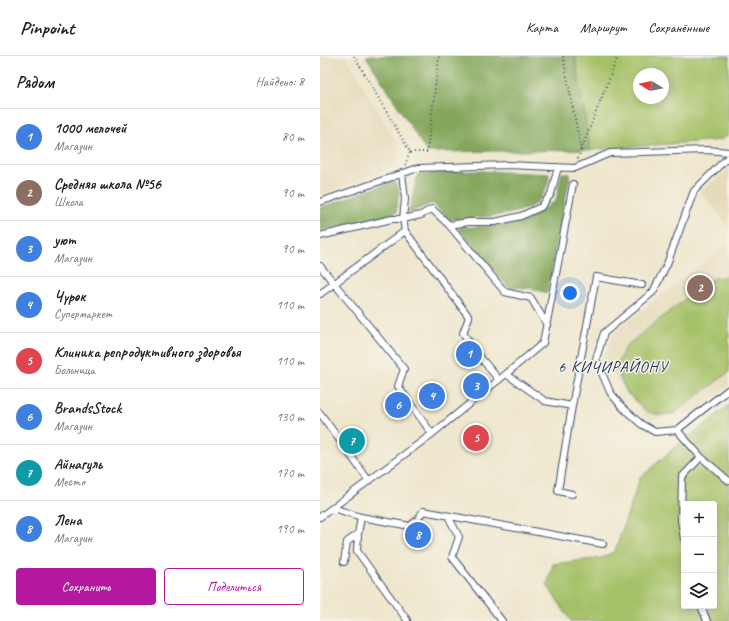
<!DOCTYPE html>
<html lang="ru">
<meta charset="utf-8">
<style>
body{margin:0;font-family:Caveat,sans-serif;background:#f2f2f2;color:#222}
.controls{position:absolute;right:12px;bottom:12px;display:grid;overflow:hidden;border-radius:4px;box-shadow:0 2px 10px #0003}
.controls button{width:36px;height:36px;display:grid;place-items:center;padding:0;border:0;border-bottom:1px solid #e0e0e0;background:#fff;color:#222;font:20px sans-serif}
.compass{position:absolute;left:313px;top:12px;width:36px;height:36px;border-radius:50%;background:#fff;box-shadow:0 2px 10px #0003;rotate:280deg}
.you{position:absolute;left:250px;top:237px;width:14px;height:14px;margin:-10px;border:3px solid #fff;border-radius:50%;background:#1a73e8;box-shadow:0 0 0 6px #1a73e833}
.badge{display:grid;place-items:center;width:26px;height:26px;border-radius:50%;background:#b5179e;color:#fff;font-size:13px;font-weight:700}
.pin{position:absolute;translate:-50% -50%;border:2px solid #fff;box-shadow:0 1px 4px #0006}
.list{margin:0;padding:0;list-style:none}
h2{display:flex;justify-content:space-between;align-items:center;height:52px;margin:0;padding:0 16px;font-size:17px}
h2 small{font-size:13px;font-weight:400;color:#767676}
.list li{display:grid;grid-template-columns:26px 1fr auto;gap:12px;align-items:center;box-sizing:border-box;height:56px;padding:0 16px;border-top:1px solid #e0e0e0}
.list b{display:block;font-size:15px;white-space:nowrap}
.list p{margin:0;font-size:13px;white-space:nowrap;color:#767676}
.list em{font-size:13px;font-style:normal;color:#767676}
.actions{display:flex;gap:8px;padding:12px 16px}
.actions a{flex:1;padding:9px 0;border:1px solid #b5179e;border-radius:4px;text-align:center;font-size:14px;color:#b5179e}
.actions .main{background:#b5179e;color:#fff}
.icon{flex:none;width:22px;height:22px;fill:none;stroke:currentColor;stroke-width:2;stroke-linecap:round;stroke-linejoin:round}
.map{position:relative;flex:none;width:409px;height:565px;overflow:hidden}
header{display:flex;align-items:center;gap:24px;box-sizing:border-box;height:56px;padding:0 20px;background:#fff;border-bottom:1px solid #e0e0e0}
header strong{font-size:19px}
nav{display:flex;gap:22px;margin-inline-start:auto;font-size:14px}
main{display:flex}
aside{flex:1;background:#fff}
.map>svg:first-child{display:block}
.built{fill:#e5daba}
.green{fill:#a5c168;stroke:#607863;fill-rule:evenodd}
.forest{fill:#84a75c;stroke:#506b5d}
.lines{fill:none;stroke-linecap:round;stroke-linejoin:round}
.service-casing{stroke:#3b4b6f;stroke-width:8}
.path{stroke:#3b4b6f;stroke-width:2;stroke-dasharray:1 3;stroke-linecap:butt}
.service{stroke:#fff;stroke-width:6}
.labels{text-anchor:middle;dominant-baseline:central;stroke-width:3;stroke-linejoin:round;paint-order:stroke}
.quarter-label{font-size:16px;letter-spacing:1px;fill:#1b2f5e;stroke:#f7f3e8}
</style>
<header>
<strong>Pinpoint</strong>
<nav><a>Карта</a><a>Маршрут</a><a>Сохранённые</a></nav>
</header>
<main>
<aside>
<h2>Рядом<small>Найдено: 8</small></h2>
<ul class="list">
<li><span class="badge" style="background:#3f7fe0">1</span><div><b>1000 мелочей</b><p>Магазин</p></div><em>80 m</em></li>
<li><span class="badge" style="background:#8d6e63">2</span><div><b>Средняя школа №56</b><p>Школа</p></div><em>90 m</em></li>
<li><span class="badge" style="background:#3f7fe0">3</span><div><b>уют</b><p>Магазин</p></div><em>90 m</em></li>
<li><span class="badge" style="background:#3f7fe0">4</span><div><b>Чүрөк</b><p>Супермаркет</p></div><em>110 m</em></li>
<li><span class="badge" style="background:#e0444e">5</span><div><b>Клиника репродуктивного здоровья</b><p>Больница</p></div><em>110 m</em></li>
<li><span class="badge" style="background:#3f7fe0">6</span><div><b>BrandsStock</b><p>Магазин</p></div><em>130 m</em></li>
<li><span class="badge" style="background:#0f9aa8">7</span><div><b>Айнагуль</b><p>Место</p></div><em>170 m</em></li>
<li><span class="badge" style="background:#3f7fe0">8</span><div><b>Лена</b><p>Магазин</p></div><em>190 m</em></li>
</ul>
<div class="actions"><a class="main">Сохранить</a><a>Поделиться</a></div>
</aside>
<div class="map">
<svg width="409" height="565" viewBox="0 0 409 565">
<rect width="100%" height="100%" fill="#f7f3e8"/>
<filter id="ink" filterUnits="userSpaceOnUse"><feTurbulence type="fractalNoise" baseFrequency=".025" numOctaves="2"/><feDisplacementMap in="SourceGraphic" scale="8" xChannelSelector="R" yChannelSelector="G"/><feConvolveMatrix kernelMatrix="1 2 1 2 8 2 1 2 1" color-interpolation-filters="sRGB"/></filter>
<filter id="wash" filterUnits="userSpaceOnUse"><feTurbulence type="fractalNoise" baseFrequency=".012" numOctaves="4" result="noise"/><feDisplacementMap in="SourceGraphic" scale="16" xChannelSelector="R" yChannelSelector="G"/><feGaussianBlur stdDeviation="0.9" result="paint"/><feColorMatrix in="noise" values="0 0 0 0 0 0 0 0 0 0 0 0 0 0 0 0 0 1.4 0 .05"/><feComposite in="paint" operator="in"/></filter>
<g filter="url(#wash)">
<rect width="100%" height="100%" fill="#efe7ce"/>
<path class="built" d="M0 0H26L80 94 76 111 0 139Z
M409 113V170L380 136Z
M409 187V329L373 357 329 364 283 306 293 277Z"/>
<path class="green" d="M255 0H409V78L401 84 270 94ZM319 18H343V42H319Z
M406 221 409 222V316L354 357 340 359 326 355 307 337 298 317 299 304 306 290 385 227 395 222Z
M409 349V565H251L227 529 233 508 282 502 295 495 320 422 346 399ZM364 448H394V550H364Z"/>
<path class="forest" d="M46 0H255L270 94 107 96Z
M159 115 229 118C228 128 225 138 217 146 201 161 152 161 129 164L112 147 89 157 98 118Z
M242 117 250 118 227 237 210 232 188 231 138 172 171 170 206 164 236 145Z
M74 125 79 135 76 157 0 175V152Z"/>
</g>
<g filter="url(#ink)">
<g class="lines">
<defs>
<path id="service" d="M409 100 374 135 347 208 333 236 284 277 276 303 290 336 302 351 321 368 335 376 357 374 409 333
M82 117 85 143 83 163 101 159 112 153 129 169 185 236 211 242 227 269
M0 146 98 112 188 109 255 112 290 97 387 94 409 96
M129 169 149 166H175L201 160 221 151 231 138 238 111
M85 175 149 261 143 277 160 301 179 324
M0 180 72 163H83L85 175 0 238
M0 210 84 313 78 330 112 378
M186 318 223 287 253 128
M252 350 238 435 252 438
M0 357 49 425
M357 374 381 401 362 421 361 464 364 483
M381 401 409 425
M13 452 41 461 38 478 37 495 87 564
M128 460 139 481 132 501 182 565
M0 461 112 378 186 318 225 345 252 350 276 221 322 229
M41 461 90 470 98 463 103 455 283 488
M24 506 27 486 38 478
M381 550 387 565"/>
</defs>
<use href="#service" class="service-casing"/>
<path class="path" d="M34 0 90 96 85 109
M243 0 261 94 258 103
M261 94 298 0
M90 96H107L119 0"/>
<use href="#service" class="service"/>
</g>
</g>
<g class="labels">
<g class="quarter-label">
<text x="293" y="311">6 КИЧИРАЙОНУ</text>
</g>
</g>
</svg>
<div class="controls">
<button>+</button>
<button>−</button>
<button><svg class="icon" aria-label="layers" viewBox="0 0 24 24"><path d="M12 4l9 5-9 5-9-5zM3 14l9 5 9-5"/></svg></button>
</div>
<svg class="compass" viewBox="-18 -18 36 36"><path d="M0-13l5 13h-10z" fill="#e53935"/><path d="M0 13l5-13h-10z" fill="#767676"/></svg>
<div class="you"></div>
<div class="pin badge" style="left:149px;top:298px;background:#3f7fe0">1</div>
<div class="pin badge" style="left:380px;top:232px;background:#8d6e63">2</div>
<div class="pin badge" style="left:156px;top:330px;background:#3f7fe0">3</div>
<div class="pin badge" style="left:112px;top:340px;background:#3f7fe0">4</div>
<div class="pin badge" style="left:156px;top:382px;background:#e0444e">5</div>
<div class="pin badge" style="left:78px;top:349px;background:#3f7fe0">6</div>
<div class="pin badge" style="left:32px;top:385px;background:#0f9aa8">7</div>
<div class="pin badge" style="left:98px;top:479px;background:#3f7fe0">8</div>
</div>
</main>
